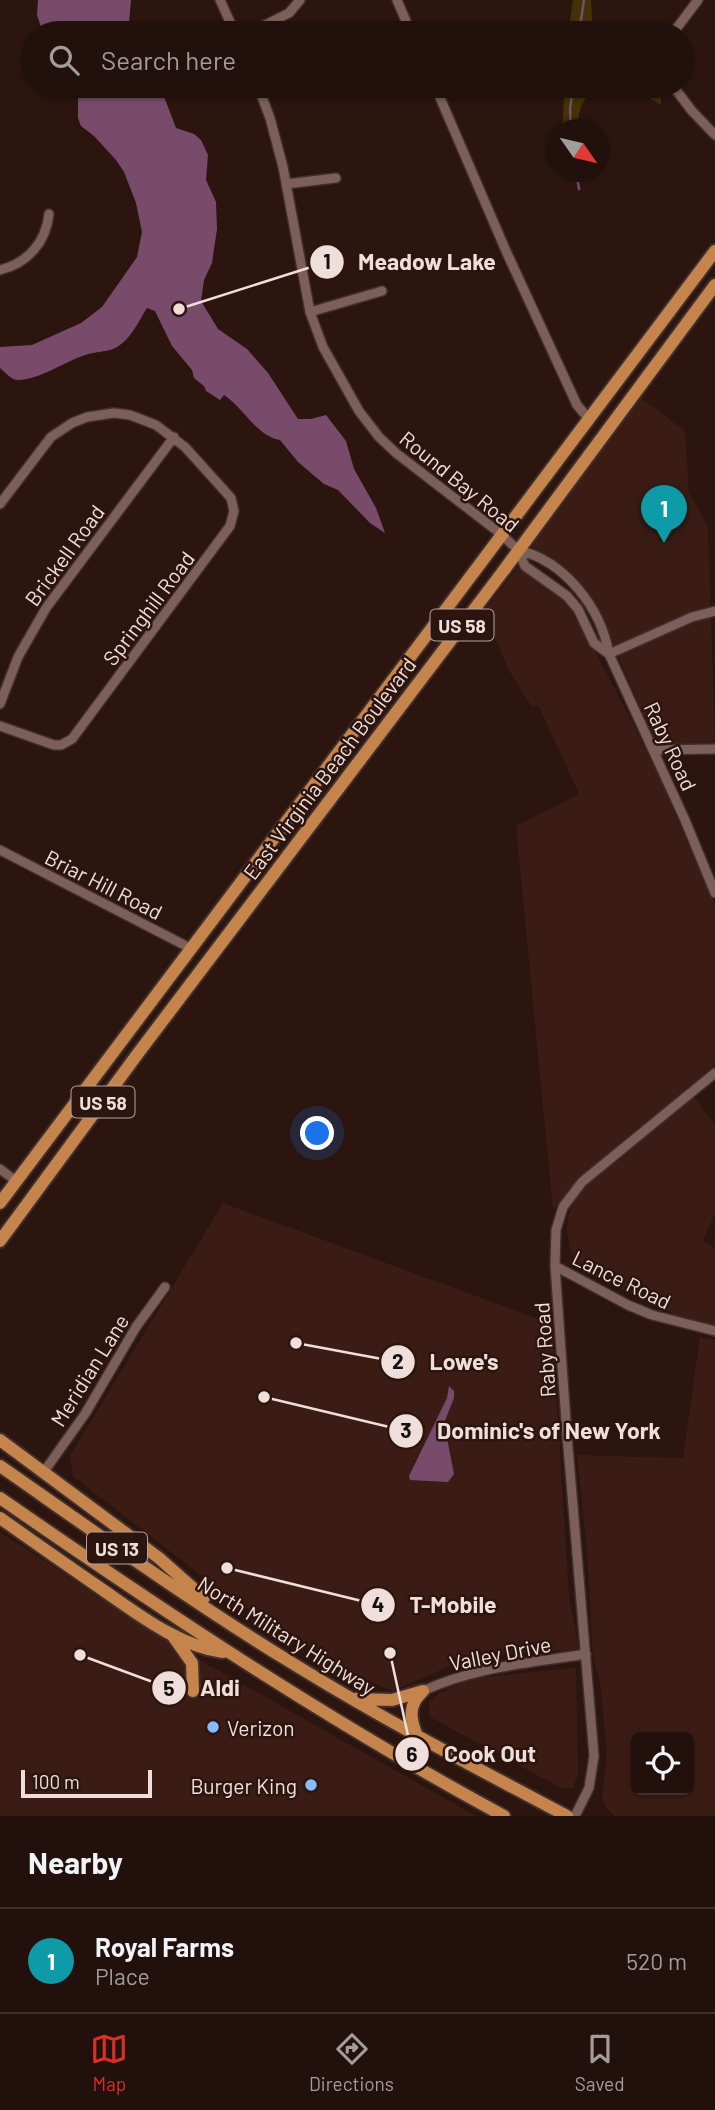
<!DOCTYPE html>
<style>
body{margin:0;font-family:Barlow,sans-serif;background:#2d1e19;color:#f1f3f6}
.controls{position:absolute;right:21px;bottom:21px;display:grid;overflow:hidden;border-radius:10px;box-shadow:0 2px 5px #0004}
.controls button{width:63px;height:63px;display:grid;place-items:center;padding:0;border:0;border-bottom:2px solid #3e302c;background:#21100b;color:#f1f3f6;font:35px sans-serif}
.compass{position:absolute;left:547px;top:119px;width:63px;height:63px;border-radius:50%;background:#21100b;box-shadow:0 2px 5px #0004;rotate:124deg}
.scale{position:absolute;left:21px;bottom:18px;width:131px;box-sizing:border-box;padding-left:7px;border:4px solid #f0deda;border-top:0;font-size:19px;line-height:24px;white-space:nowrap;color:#f0deda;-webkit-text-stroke:5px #2c150f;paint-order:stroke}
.you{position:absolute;left:318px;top:1134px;width:24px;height:24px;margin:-18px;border:5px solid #fff;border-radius:50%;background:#1a73e8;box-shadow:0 0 0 10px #1a73e833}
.badge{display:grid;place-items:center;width:46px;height:46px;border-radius:50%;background:#d93025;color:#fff;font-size:23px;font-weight:700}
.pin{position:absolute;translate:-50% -58px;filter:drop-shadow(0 2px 4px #0008)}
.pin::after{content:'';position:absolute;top:37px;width:24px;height:21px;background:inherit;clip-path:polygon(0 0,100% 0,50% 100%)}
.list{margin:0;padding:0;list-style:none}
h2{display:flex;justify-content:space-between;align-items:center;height:91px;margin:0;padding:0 28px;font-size:30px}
h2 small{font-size:23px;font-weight:400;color:#a29d9d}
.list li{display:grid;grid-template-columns:46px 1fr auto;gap:21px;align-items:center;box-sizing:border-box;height:105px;padding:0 28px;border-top:2px solid #3e302c}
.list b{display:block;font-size:26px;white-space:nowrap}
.list p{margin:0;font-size:23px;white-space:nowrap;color:#a29d9d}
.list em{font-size:23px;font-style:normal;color:#a29d9d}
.icon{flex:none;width:38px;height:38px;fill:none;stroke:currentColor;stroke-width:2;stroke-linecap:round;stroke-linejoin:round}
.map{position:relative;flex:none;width:715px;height:1816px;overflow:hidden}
.search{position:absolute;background:#21100b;box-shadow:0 2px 5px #0004;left:21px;right:21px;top:21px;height:77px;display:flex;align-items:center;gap:18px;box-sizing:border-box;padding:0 24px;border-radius:38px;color:#a29d9d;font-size:26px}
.sheet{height:196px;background:#21100b}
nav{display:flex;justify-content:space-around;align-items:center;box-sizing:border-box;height:98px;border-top:2px solid #3e302c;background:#21100b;font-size:19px;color:#a29d9d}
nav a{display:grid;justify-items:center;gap:4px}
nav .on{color:#d93025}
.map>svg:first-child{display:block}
.built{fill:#3a1c15;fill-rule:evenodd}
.green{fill:#413303}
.water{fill:#794b6b}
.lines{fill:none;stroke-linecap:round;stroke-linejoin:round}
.stream{stroke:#794b6b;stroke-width:2.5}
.minor-casing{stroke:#3f2e2c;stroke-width:12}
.major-casing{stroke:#3f2e2c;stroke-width:16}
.minor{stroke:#7c5f58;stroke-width:9}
.major{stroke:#c4844c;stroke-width:12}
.poi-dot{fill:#87bbfc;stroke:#2c150f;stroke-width:2.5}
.labels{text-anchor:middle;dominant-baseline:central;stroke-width:5;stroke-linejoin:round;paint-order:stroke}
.shield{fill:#2c150f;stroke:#b5a29d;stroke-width:2}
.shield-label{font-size:19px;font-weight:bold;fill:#f0deda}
.street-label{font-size:21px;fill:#f0deda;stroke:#2c150f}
.poi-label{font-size:21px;fill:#f0deda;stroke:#2c150f;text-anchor:start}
.leader{fill:none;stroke:#f0deda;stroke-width:2.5}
.callout-dot{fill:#f0deda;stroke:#2c150f;stroke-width:2.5}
.mark-label{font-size:21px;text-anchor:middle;font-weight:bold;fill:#111}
.callout-label{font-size:23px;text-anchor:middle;font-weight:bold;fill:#f0deda;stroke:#2c150f;stroke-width:5;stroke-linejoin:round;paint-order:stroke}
</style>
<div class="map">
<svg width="715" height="1816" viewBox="0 0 715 1816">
<rect width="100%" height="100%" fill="#2c150f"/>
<path class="built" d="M641 398 685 431 689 492 708 528 715 746 657 745 614 647 580 584 528 544Z
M518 567 558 591 576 614 652 761 715 904V1065L596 1163 553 1210 516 826 579 794 538 705 532 707 511 674 489 625 481 615Z
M694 1097 715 1124V1213L703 1241 715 1248V1325L676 1315 597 1278 575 1259 570 1249 567 1232 568 1217 574 1201 583 1189Z
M223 1203 552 1324 569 1596 579 1649 471 1657 392 1691 341 1668 225 1594 73 1476 70 1456Z
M700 1337 715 1340V1816H615L607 1809 602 1797 607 1752 600 1681 593 1659 587 1550 577 1455 683 1458ZM636 1737H689V1790H636Z
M0 1532 175 1646 476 1816H0Z
M576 1668 578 1774 573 1788H561L430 1717 429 1702 439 1693 473 1678Z"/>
<path class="green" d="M573 0H591L593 33H568Z
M565 86H597C583 97 576 112 579 129H562Z
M612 86H648L661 97V105L643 94 622 92Z"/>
<path class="water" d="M38 0H131L129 23 134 30 168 27 183 33H43L37 15Z
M74 86H160L176 128 194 134 201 140 208 155 206 180 216 202 217 229 212 263 204 280 201 301 218 329 247 349 268 373 298 419H311L326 415 346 441 354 469 376 508 385 533 370 523 338 490 324 484 298 462 280 440C256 436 244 408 224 395L220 400 206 391 204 386 194 378 192 370 172 346 155 311 147 308C138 322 131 339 117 347 106 353 96 351 85 355 64 362 41 379 18 380 11 380 5 372 0 368V347L32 345 81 323 102 307 137 257 142 232 136 203 124 172 116 160 94 136 81 126 78 118V93Z
M449 1386 454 1391V1398L444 1423 454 1474 448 1482 410 1480 409 1476 447 1398Z"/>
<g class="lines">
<path class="stream" d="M579 33 584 0
M571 130 570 109 573 86
M576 172 579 189"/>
<defs>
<path id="minor" d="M220 0 235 33
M397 0 411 33
M249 33 289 13 300 0
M673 33 698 0
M258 86 270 118 283 167 310 312 323 347 359 411 379 437 396 453 501 534 518 550 525 566 567 596 578 609 594 643 609 654
M435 86 506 251 577 405 588 418
M673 86 692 111 715 135
M286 184 336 178
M0 270C28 263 46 242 49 214
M310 312 382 291
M0 504 51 437 72 423 87 417 114 413 130 415 156 425 185 447 231 498 234 511 230 526 72 739 61 745H54L0 726
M518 550C565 561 601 608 609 654L685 820 715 893
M609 654 692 617 715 611
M0 704 18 657 46 608 174 437
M654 750 715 749
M0 850 192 949
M0 1169 16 1181
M555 1266 628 1305 652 1315 715 1331
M43 1473 85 1414 136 1327 165 1287
M423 1691C473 1667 531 1663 586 1654
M575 1816 589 1788 594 1756 567 1435 555 1266 556 1230 563 1207 582 1182 715 1073"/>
<path id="major" d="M0 1203 715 251
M0 1241 139 1052 501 574 715 285
M0 1440 159 1558 204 1598
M0 1466C96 1533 192 1602 292 1663 381 1718 474 1767 567 1816
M0 1498C163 1611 328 1721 504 1816
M0 1518C34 1542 68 1566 103 1590 139 1615 179 1646 223 1652
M173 1636 192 1663 193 1691
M355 1699 392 1700 423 1691
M417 1736C410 1719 408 1705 422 1692"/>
</defs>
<use href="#minor" class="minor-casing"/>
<use href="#major" class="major-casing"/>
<use href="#minor" class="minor"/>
<use href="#major" class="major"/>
</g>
<g class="poi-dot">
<circle cx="213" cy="1727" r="7"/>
<circle cx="311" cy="1785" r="7"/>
</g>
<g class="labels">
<g class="shield">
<rect x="430.5" y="609.5" width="63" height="31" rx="5"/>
<rect x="71.5" y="1086.5" width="63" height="31" rx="5"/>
<rect x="87" y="1532.5" width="60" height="31" rx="5"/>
</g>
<g class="shield-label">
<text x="462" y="625">US 58</text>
<text x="103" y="1102">US 58</text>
<text x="117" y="1548">US 13</text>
</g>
<g class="street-label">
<text transform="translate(460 481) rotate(39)">Round Bay Road</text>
<text transform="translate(64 555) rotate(-54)">Brickell Road</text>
<text transform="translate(148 608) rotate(-53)">Springhill Road</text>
<text transform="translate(671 746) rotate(65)">Raby Road</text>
<text transform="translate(329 768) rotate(-53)">East Virginia Beach Boulevard</text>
<text transform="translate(104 884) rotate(27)">Briar Hill Road</text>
<text transform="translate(622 1279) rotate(26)">Lance Road</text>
<text transform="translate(544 1350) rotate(-94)">Raby Road</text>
<text transform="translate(89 1370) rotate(-58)">Meridian Lane</text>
<text transform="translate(287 1635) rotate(32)">North Military Highway</text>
<text transform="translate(500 1653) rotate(-11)">Valley Drive</text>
</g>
<g class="poi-label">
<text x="227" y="1727">Verizon</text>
<text x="297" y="1785" text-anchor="end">Burger King</text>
</g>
</g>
<path class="leader" d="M179 309L327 262M296 1343L398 1362M264 1397L406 1431M227 1568L378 1605M80 1655L169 1688M390 1653L412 1754"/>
<g class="callout-dot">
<circle cx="179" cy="309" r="7"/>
<circle cx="296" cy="1343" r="7"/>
<circle cx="264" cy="1397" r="7"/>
<circle cx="227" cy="1568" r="7"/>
<circle cx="80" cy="1655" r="7"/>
<circle cx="390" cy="1653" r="7"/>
<circle cx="327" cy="262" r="18"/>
<circle cx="398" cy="1362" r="18"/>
<circle cx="406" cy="1431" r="18"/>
<circle cx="378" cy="1605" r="18"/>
<circle cx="169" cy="1688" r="18"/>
<circle cx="412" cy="1754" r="18"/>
</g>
<g class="mark-label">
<text x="327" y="269">1</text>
<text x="398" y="1369">2</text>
<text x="406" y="1438">3</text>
<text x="378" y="1612">4</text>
<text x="169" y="1696">5</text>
<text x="412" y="1762">6</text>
</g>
<g class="callout-label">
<text x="427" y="270">Meadow Lake</text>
<text x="464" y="1370">Lowe's</text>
<text x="549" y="1439">Dominic's of New York</text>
<text x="453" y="1613">T-Mobile</text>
<text x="220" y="1696">Aldi</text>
<text x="490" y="1762">Cook Out</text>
</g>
</svg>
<div class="controls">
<button><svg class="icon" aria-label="locate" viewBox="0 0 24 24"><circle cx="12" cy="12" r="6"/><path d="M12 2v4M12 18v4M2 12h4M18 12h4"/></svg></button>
</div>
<svg class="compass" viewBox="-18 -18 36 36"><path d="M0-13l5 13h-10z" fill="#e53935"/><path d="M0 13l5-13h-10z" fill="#a29d9d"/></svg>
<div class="scale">100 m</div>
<div class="you"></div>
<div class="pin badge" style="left:664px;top:543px;background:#0f9aa8">1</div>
<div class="search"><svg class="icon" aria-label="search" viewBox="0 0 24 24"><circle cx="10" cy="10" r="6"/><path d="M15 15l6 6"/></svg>Search here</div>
</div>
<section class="sheet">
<h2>Nearby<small></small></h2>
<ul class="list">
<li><span class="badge" style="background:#0f9aa8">1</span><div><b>Royal Farms</b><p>Place</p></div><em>520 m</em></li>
</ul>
</section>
<nav>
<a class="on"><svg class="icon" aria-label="map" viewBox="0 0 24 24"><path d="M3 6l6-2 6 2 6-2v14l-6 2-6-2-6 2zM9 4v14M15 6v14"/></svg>Map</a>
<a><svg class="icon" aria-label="directions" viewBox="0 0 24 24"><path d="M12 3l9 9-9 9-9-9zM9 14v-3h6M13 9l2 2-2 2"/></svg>Directions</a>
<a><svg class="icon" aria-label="saved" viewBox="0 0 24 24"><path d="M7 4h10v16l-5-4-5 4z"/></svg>Saved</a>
</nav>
